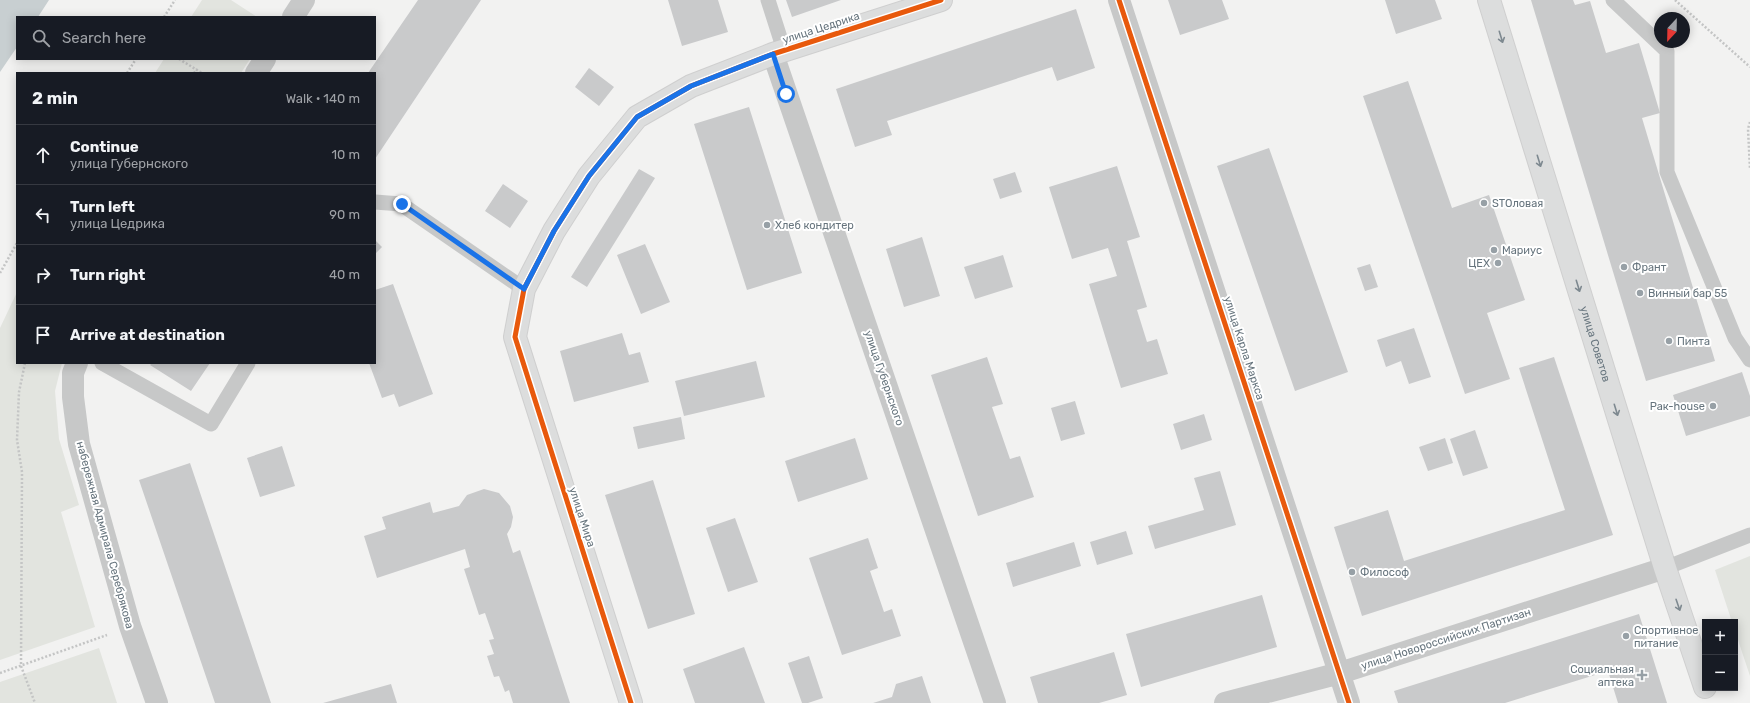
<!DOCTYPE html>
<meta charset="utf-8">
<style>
body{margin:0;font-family:Rubik,sans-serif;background:#20242c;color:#f1f3f6}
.controls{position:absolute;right:12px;bottom:12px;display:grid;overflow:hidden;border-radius:0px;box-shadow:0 2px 10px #0003}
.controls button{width:36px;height:36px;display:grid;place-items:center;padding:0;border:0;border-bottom:1px solid #363941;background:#171b24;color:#f1f3f6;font:20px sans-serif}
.compass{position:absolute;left:1654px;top:12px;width:36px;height:36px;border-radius:50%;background:#171b24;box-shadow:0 2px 10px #0003;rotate:202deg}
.stop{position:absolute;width:12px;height:12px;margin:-9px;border:3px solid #1a73e8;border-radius:50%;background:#fff}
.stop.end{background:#1a73e8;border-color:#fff;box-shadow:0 1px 4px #0008}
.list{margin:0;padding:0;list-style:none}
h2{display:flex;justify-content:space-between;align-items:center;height:52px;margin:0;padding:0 16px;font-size:17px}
h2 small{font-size:13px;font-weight:400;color:#9ea1a6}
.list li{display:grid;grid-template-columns:26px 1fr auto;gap:12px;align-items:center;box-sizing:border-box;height:60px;padding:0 16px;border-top:1px solid #363941}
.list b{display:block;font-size:15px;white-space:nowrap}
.list p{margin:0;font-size:13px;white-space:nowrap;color:#9ea1a6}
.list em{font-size:13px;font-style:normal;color:#9ea1a6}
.icon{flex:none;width:22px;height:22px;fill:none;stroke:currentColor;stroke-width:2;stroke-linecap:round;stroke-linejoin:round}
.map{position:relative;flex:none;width:1750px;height:703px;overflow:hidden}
.search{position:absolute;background:#171b24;box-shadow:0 2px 10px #0003;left:16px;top:16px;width:360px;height:44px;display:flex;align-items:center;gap:10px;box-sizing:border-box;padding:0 14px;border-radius:0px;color:#9ea1a6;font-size:15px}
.panel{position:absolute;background:#171b24;box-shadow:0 2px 10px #0003;left:16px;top:72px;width:360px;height:292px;border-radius:0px}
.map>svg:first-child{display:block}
.green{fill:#e2e4df}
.water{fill:#c8cfd1}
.building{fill:#c9cacb}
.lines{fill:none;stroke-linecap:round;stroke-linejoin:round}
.secondary-casing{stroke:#cfcfcf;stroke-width:24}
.path{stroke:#c4c5c5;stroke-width:2.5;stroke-dasharray:2 2;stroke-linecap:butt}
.lane{stroke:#c7c8c8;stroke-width:15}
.street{stroke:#c7c8c8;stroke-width:22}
.secondary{stroke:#dcdddd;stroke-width:22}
.cycleway-casing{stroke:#fff;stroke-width:8}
.cycleway{stroke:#e8590c;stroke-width:5}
.oneway{stroke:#7e8990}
.route{stroke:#1a73e8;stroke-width:5}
.poi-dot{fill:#97a0a6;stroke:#fff;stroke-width:1.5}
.labels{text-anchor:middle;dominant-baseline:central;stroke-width:4;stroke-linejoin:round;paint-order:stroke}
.street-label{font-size:11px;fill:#66747d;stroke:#fff}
.poi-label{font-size:11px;fill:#66747d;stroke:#fff;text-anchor:start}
</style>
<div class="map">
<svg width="1750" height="703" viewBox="0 0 1750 703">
<rect width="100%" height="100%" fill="#f2f2f1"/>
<path class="green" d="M202 0H231L257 17H191Z
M164 59H250L241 73H155Z
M17 292V363H62L55 391 59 439 79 505 61 512 95 627 0 660V328Z
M1750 556V676L1735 631V622H1732L1715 570Z
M99 648 117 703H0V682Z"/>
<path class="water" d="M0 0H49L38 17H17V47L0 72Z"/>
<path class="building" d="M418 0H481L375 159V73H368Z
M668 0H718L728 32 682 46Z
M786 0H841L792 17Z
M1168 0H1222L1229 19 1180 35Z
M1385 0H1435L1442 19 1396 34Z
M1531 0H1573L1575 5 1590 1 1606 53 1639 43 1660 113 1642 118 1715 361 1646 381Z
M1076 9 1095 68 1057 81 1052 67 887 121 892 135 855 147 836 89Z
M589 68 614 87 599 106 575 87Z
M1408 81 1452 208 1489 195 1525 300 1487 313 1510 379 1465 394 1363 96Z
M749 107 802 273 747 290 694 124Z
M1269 148 1348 372 1295 391 1217 166Z
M1117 166 1140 237 1127 241 1147 307 1137 310 1147 342 1157 339 1168 374 1121 388 1089 284 1117 276 1108 248 1072 259 1049 187Z
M639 169 655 178 587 287 571 277Z
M1015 172 1022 192 1000 199 993 179Z
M503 184 528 201 510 228 485 211Z
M922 237 940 296 904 307 886 249Z
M375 240 382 247 375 254Z
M645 244 670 302 641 314 617 255Z
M1003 255 1013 287 975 299 964 267Z
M1370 264 1378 287 1365 291 1357 268Z
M393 284 433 394 399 407 394 394 382 398 369 363H375V290Z
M1414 328 1431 377 1409 384 1401 361 1386 367 1377 340Z
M622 333 629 355 640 352 649 382 574 402 560 351Z
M987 357 1003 404 992 407 1010 459 1020 456 1034 497 978 516 931 375Z
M1554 357 1613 535 1362 616 1334 527 1388 510 1404 561 1565 510 1519 368Z
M756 361 765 397 684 416 675 381Z
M152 363H210L191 391 150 365Z
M1742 372 1750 396V416L1686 436 1673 395Z
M1075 401 1085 434 1061 441 1051 408Z
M1204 414 1212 440 1181 450 1173 424Z
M681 417 685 439 638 449 633 427Z
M1475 430 1488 468 1463 476 1450 439Z
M855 438 868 479 798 502 785 461Z
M1445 438 1453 463 1428 471 1419 447Z
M282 446 295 486 260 497 247 458Z
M190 463 271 703H215L139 480Z
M1220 471 1236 525 1155 549 1148 526 1204 510 1194 478Z
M653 480 695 614 648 629 605 495Z
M484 489 499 493 510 506 513 517 511 527 507 534 513 553 520 550 570 703H513L509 690 505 692 499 676 494 677 487 656 494 654 489 640 494 639 485 613 479 615 464 569 470 567 465 549 377 578 364 536 386 529 382 517 430 502 433 513 459 506 467 495Z
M735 518 758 582 728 592 706 528Z
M1126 531 1133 554 1097 565 1090 542Z
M868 538 878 568 870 571 884 612 892 609 901 636 842 655 809 558Z
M1074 542 1081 566 1013 587 1006 563Z
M1262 595 1277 647 1141 687 1126 634Z
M1639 614 1667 703H1618L1608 671 1505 703H1398L1394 691Z
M744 647 765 703H695L683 669Z
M1114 652 1127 695 1099 703H1038L1030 677Z
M809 656 823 698 808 703H802L788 663Z
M922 676 931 703H873L892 697 896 684Z
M391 684 397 703H323Z"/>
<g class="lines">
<defs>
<g id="secondary">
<path id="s1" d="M1489 0 1665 568 1705 687"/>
<path d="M631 703 515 337 524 289 554 231 589 176 637 117 691 86 773 54 941 0"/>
</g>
</defs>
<use href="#secondary" class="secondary-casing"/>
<path class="path" d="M1675 0 1750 67
M164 17 175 0
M179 59 202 73
M127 73 136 59
M194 73 197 69
M1750 122 1748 129 1750 169
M0 273 17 243
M25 363 19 392 17 440 22 472 21 666 35 703
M0 673 107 635"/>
<path class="lane" d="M768 0 784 50
M1613 0 1667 51V172L1735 338 1750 360
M375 202 401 204 524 289
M102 363 211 424 248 363
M1665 568 1750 535"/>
<path class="street" d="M1119 0 1349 703
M293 17 304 0
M773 54 995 703
M256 73 265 59
M77 363 73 373V397L79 444 130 626 157 703
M1225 703 1340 673 1665 568"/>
<use href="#secondary" class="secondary"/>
<defs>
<path id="cycleway" d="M1119 0 1349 703
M631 703 515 337 524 289 554 231 589 176 637 117 691 86 773 54 941 0"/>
</defs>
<use href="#cycleway" class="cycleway-casing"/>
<use href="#cycleway" class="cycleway"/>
</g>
<defs><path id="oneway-shaft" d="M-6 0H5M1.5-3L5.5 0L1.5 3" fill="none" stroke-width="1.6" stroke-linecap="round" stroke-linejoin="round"/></defs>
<g class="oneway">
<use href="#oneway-shaft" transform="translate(1501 37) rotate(73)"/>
<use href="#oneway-shaft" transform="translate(1539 161) rotate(73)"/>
<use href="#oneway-shaft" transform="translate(1578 286) rotate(73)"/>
<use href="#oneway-shaft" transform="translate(1616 410) rotate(73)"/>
<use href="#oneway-shaft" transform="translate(1678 605) rotate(71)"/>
</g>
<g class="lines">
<path class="route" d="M402 204 524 289 554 231 589 176 637 117 691 86 773 54 786 94"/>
</g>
<g class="poi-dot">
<circle cx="1484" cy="203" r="4"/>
<circle cx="767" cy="225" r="4"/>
<circle cx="1494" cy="250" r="4"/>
<circle cx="1498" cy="263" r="4"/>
<circle cx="1624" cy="267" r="4"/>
<circle cx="1640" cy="293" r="4"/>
<circle cx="1669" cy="341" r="4"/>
<circle cx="1713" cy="406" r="4"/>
<circle cx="1352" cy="572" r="4"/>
<circle cx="1626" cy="636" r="4"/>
<path d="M1640 669h4v4h4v4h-4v4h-4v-4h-4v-4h4z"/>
</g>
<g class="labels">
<g class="street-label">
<text transform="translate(821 28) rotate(-18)">улица Цедрика</text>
<text stroke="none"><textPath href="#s1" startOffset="360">улица Советов</textPath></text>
<text transform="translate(1244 348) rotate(72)">улица Карла Маркса</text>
<text transform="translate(884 378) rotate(71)">улица Губернского</text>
<text transform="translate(582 517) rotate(72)">улица Мира</text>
<text transform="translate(105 535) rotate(75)">набережная Адмирала Серебрякова</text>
<text transform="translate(1446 639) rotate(-18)">улица Новороссийских Партизан</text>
</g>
<g class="poi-label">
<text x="1492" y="203">STOловая</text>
<text x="775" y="225">Хлеб кондитер</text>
<text x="1502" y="250">Мариус</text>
<text x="1490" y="263" text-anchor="end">ЦЕХ</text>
<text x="1632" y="267">Франт</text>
<text x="1648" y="293">Винный бар 55</text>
<text x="1677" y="341">Пинта</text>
<text x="1705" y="406" text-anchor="end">Рак-house</text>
<text x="1360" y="572">Философ</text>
<text x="1634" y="630">Спортивное<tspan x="1634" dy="13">питание</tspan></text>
<text x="1634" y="669" text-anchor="end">Социальная<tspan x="1634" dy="13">аптека</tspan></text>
</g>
</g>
</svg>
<div class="controls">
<button>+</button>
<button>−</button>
</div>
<svg class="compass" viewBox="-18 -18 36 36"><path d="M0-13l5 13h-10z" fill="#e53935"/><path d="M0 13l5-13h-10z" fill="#9ea1a6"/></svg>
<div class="stop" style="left:786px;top:94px"></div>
<div class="stop end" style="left:402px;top:204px"></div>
<div class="search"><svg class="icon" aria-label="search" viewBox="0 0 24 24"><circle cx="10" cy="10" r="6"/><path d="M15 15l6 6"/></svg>Search here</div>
<section class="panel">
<h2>2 min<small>Walk · 140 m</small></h2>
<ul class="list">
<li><svg class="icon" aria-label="ahead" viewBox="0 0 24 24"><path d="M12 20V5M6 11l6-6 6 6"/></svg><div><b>Continue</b><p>улица Губернского</p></div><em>10 m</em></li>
<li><svg class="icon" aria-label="left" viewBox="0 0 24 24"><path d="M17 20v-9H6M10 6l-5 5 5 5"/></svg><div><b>Turn left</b><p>улица Цедрика</p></div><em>90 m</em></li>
<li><svg class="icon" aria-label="right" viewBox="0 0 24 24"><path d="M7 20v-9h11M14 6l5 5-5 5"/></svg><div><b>Turn right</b></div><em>40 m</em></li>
<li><svg class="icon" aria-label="arrive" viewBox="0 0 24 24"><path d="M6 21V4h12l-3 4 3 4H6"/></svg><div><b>Arrive at destination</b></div></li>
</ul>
</section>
</div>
